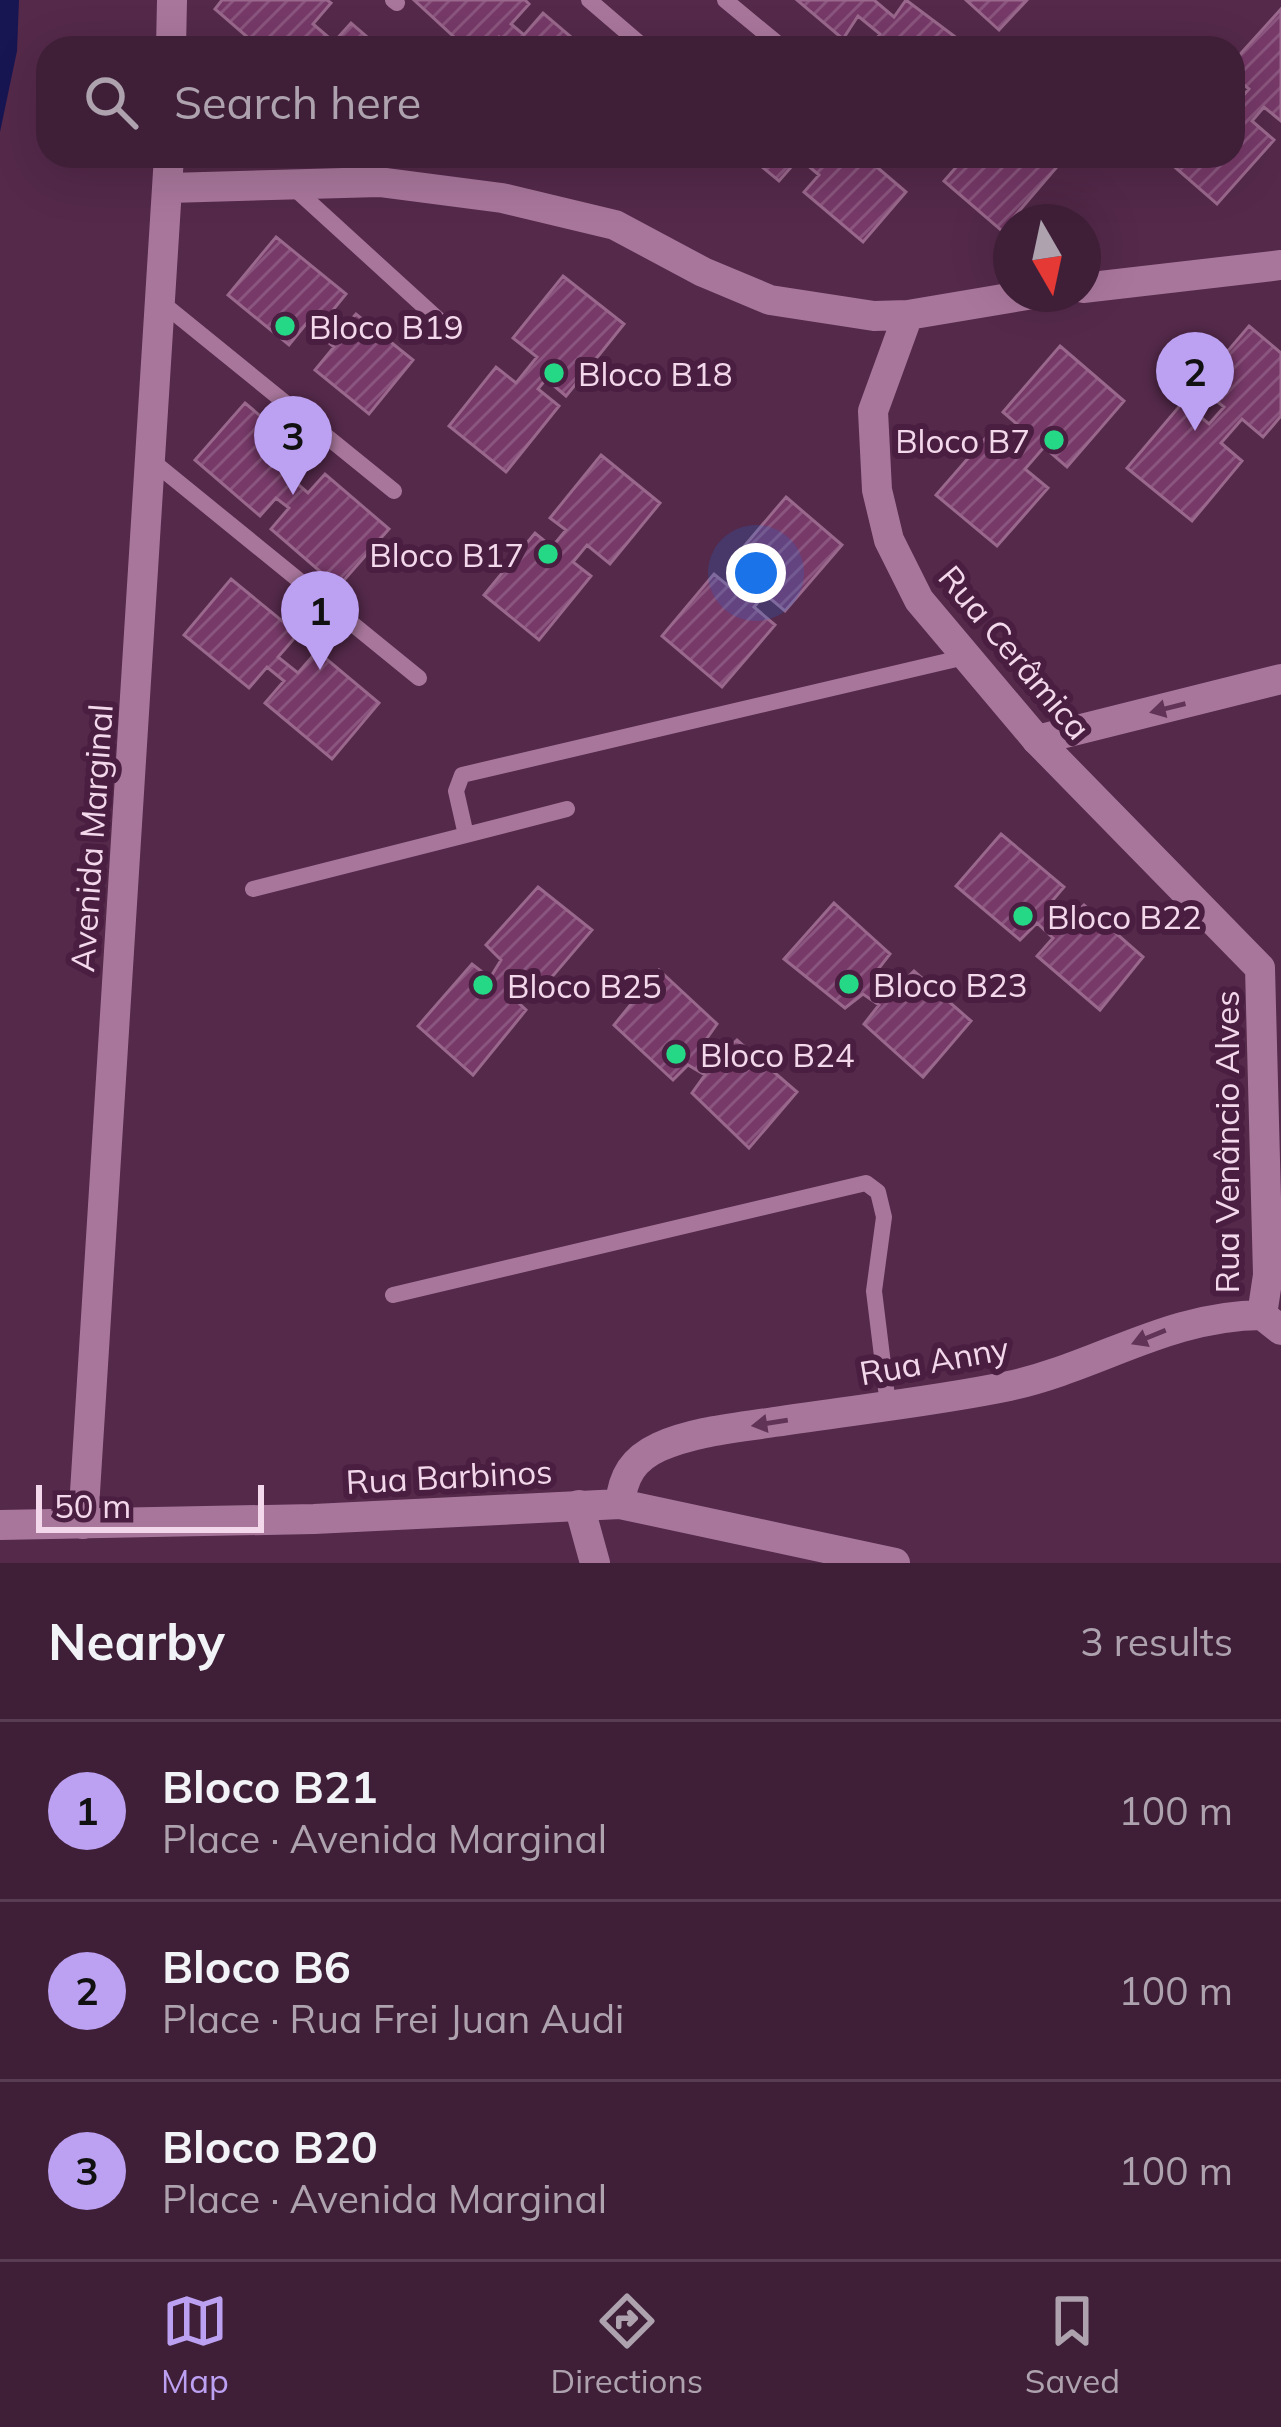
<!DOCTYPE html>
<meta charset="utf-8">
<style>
body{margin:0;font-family:Mulish,sans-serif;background:#462740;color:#f1f3f6}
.compass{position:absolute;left:993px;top:204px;width:108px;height:108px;border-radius:50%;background:#3f1f38;box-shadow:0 12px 48px #0002;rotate:171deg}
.scale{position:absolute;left:36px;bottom:30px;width:228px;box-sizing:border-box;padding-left:12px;border:6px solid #f3d7eb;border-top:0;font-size:33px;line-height:42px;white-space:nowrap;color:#f3d7eb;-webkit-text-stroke:9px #491e40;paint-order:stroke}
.you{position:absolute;left:756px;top:573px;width:42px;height:42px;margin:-30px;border:9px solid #fff;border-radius:50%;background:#1a73e8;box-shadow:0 0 0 18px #1a73e833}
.badge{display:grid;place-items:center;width:78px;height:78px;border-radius:50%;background:#bca0f2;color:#111;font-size:39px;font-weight:700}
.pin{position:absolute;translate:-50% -99px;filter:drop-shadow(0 3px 6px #0008)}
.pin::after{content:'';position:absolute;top:63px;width:42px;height:36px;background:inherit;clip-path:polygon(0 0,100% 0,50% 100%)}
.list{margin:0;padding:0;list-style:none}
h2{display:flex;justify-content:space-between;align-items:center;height:156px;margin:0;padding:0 48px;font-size:51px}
h2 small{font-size:39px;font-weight:400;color:#ada2ae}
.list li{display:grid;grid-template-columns:78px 1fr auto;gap:36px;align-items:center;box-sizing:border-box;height:180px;padding:0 48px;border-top:3px solid #583d53}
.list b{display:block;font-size:45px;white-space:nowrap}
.list p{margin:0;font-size:39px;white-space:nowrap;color:#ada2ae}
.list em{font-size:39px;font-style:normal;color:#ada2ae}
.icon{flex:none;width:66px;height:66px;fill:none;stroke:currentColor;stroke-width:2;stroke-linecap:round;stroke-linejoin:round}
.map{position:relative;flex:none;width:1281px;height:1563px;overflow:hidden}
.search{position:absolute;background:#3f1f38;box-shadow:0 12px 48px #0002;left:36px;right:36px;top:36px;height:132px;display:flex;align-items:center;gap:30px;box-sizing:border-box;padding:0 42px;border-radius:36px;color:#ada2ae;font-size:45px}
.sheet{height:696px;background:#3f1f38}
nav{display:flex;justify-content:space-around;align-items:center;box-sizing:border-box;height:168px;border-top:3px solid #583d53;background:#3f1f38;font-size:33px;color:#ada2ae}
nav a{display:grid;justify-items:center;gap:6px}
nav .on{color:#bca0f2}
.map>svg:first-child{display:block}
.water{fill:#181652}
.building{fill:url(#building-hatch);stroke:#99688c;stroke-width:3}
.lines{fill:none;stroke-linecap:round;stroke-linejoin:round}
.lane{stroke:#a8769b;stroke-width:16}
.street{stroke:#a8769b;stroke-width:30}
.secondary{stroke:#a8769b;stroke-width:30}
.oneway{fill:#613457}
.poi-dot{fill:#24d886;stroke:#491e40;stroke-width:4.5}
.labels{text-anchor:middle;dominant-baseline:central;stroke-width:12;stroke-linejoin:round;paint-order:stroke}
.poi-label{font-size:33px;fill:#f3d7eb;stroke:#491e40;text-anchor:start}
.street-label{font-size:33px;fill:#f3d7eb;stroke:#491e40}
</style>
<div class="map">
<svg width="1281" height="1563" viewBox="0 0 1281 1563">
<defs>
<pattern id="building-hatch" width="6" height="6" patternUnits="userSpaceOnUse" patternTransform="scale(3)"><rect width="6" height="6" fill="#763968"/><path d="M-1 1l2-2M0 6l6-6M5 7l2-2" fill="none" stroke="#8a557e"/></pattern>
</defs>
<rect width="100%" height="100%" fill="#54294a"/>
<path class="water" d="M0 0H19L17 51 0 132Z"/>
<path class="building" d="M222 0H327L331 3 313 24 334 42 351 23 380 48H313L305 41 299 48H260L215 9Z
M414 0H525L529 4 511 24 524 35 543 13 584 48H511L499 37 490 48H466Z
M797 0H874L894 17 906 0 970 48H869L880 34 858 16 843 39Z
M966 0H1027L999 30Z
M1281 9V121L1264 107 1252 121 1274 140 1217 204 1162 156H1233V107L1249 89 1233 76V62Z
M749 156H825L834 163 840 156H864L906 192 863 242 804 192 819 175 799 158 779 181Z
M966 156H1042L1056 168 1002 231 944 181Z
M276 237 346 294 328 316 343 329 356 314 413 360 369 414 315 370 334 347 306 324 289 345 228 295Z
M563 276 624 324 566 396 546 379 538 389 559 406 506 472 449 426 496 367 516 383 537 357 513 338Z
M1249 326 1281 353V416L1263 437 1242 419 1221 443 1242 461 1192 521 1127 468 1183 402 1209 424 1224 407 1198 386Z
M1060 346 1124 401 1067 467 1044 447 1025 469 1048 488 997 546 936 495 991 432 1010 449 1025 431 1003 412Z
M245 403 304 453 286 474 308 493 325 474 389 529 338 587 271 529 289 508 276 498 260 516 195 460Z
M601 455 660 503 610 564 587 545 573 562 591 576 539 640 484 595 535 533 552 547 566 530 550 518Z
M786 497 842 545 785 611 765 594 754 607 775 625 722 687 662 636 714 574 737 593 754 573 735 557Z
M231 579 298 634 278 657 298 673 317 651 379 703 332 759 265 703 284 681 267 667 249 688 184 635Z
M1001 834 1064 887 1046 908 1064 924 1084 905 1143 957 1100 1010 1037 956 1053 938 1037 923 1020 940 956 886Z
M538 887 592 930 539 992 518 978 507 992 526 1010 473 1075 418 1026 472 964 490 978 501 960 486 945Z
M834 903 890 954 872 977 892 992 914 971 971 1021 923 1077 864 1024 879 1005 863 994 845 1008 784 959Z
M659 970 717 1024 700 1048 714 1061 737 1040 797 1092 749 1148 692 1093 705 1075 688 1065 673 1080 614 1025Z"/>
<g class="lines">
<path class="lane" d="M393 0 397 3
M589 0 645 48
M725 0 783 48
M293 187 452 332
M161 302 394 491
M151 460 419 678
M466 835 567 809
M253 889 466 835 456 791 462 775 965 657
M393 1295 866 1183 878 1192 884 1217 874 1291 888 1405"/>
<path class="street" d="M171 48 172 0
M169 188 379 182 502 198 615 225 703 272 770 300 874 316 908 315 1033 294
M1083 288 1281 265
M908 315 873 411 877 490 889 540 919 600 1037 740
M579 1505 595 1563
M83 1524 169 156"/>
<path class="secondary" d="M1037 740 1260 968
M1037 740 1281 679
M1260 968 1268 1275 1262 1315
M620 1504C623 1476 633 1459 659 1447 695 1431 736 1428 774 1422 852 1410 932 1402 1009 1386 1100 1366 1166 1316 1262 1315L1281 1330
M0 1525 314 1519 620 1504 895 1563"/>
</g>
<defs><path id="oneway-solid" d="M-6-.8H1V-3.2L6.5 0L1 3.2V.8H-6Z" transform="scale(3)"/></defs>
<g class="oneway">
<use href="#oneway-solid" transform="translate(1168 708) rotate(166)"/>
<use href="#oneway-solid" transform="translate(1149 1337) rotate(158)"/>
<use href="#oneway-solid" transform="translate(770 1423) rotate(171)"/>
</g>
<g class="poi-dot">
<circle cx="285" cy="326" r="12"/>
<circle cx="554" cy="373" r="12"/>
<circle cx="1054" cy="440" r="12"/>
<circle cx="548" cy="554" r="12"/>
<circle cx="1023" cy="916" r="12"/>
<circle cx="849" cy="984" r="12"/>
<circle cx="483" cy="985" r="12"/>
<circle cx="676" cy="1054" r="12"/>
</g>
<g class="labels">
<g class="poi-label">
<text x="309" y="326">Bloco B19</text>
<text x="578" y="373">Bloco B18</text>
<text x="1030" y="440" text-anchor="end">Bloco B7</text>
<text x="524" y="554" text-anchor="end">Bloco B17</text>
<text x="1047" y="916">Bloco B22</text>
<text x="873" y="984">Bloco B23</text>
<text x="507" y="985">Bloco B25</text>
<text x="700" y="1054">Bloco B24</text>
</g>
<g class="street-label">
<text transform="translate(1015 652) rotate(50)">Rua Cerâmica</text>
<text transform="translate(91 838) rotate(-86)">Avenida Marginal</text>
<text transform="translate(1226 1142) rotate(-90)">Rua Venâncio Alves</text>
<text transform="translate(934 1360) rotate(-10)">Rua Anny</text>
<text transform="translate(449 1476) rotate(-3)">Rua Barbinos</text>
</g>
</g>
</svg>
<svg class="compass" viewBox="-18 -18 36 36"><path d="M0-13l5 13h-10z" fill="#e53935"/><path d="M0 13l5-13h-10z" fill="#ada2ae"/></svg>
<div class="scale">50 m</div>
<div class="you"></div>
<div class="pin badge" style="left:320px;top:670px">1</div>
<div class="pin badge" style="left:1195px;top:431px">2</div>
<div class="pin badge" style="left:293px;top:495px">3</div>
<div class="search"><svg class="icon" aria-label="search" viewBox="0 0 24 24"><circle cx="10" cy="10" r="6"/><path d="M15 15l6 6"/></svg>Search here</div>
</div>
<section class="sheet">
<h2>Nearby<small>3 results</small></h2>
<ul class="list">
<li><span class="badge">1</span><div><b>Bloco B21</b><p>Place · Avenida Marginal</p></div><em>100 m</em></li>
<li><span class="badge">2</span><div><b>Bloco B6</b><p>Place · Rua Frei Juan Audi</p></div><em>100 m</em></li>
<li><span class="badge">3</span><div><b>Bloco B20</b><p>Place · Avenida Marginal</p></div><em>100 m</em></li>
</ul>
</section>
<nav>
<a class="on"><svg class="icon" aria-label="map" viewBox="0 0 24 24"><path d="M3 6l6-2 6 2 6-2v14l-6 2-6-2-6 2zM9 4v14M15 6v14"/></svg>Map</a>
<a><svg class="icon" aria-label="directions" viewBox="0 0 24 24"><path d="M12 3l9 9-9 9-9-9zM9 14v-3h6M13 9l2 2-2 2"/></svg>Directions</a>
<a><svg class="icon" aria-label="saved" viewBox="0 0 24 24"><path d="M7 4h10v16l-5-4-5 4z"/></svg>Saved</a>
</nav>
